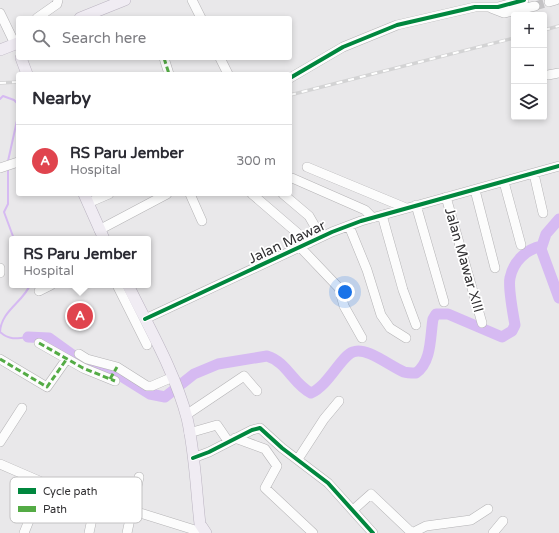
<!DOCTYPE html>
<meta charset="utf-8">
<style>
body{margin:0;font-family:"Varela Round",sans-serif;background:#f2f2f3;color:#2b2b33}
.controls{position:absolute;right:12px;top:12px;display:grid;overflow:hidden;border-radius:4px;box-shadow:0 2px 6px #0003}
.controls button{width:36px;height:36px;display:grid;place-items:center;padding:0;border:0;border-bottom:1px solid #e1e1e2;background:#fff;color:#2b2b33;font:20px sans-serif}
.you{position:absolute;left:345px;top:292px;width:14px;height:14px;margin:-10px;border:3px solid #fff;border-radius:50%;background:#1a73e8;box-shadow:0 0 0 6px #1a73e833}
.badge{display:grid;place-items:center;width:26px;height:26px;border-radius:50%;background:#111827;color:#fff;font-size:13px;font-weight:700}
.pin{position:absolute;translate:-50% -50%;border:2px solid #fff;box-shadow:0 1px 4px #0006}
.popup{position:absolute;left:9px;top:236px;width:142px;height:52px;box-sizing:border-box;display:grid;place-content:center;border-radius:4px;background:#fff;filter:drop-shadow(0 1px 3px #0005);font-size:13px;white-space:nowrap;color:#7c7c81}
.popup b{font-size:15px;color:#2b2b33}
.popup::after{content:'';position:absolute;left:50%;top:100%;margin-left:-8px;border:8px solid transparent;border-top-color:#fff}
.list{margin:0;padding:0;list-style:none}
h2{display:flex;justify-content:space-between;align-items:center;height:52px;margin:0;padding:0 16px;font-size:17px}
h2 small{font-size:13px;font-weight:400;color:#7c7c81}
.list li{display:grid;grid-template-columns:26px 1fr auto;gap:12px;align-items:center;box-sizing:border-box;height:72px;padding:0 16px;border-top:1px solid #e1e1e2}
.list b{display:block;font-size:15px;white-space:nowrap}
.list p{margin:0;font-size:13px;white-space:nowrap;color:#7c7c81}
.list em{font-size:13px;font-style:normal;color:#7c7c81}
.icon{flex:none;width:22px;height:22px;fill:none;stroke:currentColor;stroke-width:2;stroke-linecap:round;stroke-linejoin:round}
.map{position:relative;flex:none;width:559px;height:533px;overflow:hidden}
.search{position:absolute;background:#fff;box-shadow:0 2px 6px #0003;left:16px;top:16px;width:276px;height:44px;display:flex;align-items:center;gap:10px;box-sizing:border-box;padding:0 14px;border-radius:4px;color:#7c7c81;font-size:15px}
.panel{position:absolute;background:#fff;box-shadow:0 2px 6px #0003;left:16px;top:72px;width:276px;height:124px;border-radius:4px}
.map>svg:first-child{display:block}
.lines{fill:none;stroke-linecap:round;stroke-linejoin:round}
.stream{stroke:#d6baf2;stroke-width:2}
.river{stroke:#d6baf2;stroke-width:11}
.minor-tunnel{stroke:#c4c3c5;stroke-width:9;stroke-dasharray:9 4.5;stroke-linecap:butt}
.minor-casing{stroke:#b4b3b5;stroke-width:10}
.major-casing{stroke:#bab3c0;stroke-width:12}
.minor{stroke:#fcfcfc;stroke-width:9}
.major{stroke:#f0ecf3;stroke-width:11}
.rail-casing{stroke:#d3d3d4;stroke-width:3.5}
.rail{stroke:#fff;stroke-width:2;stroke-dasharray:6;stroke-linecap:butt}
.quiet{stroke:#54ab45;stroke-width:3;stroke-dasharray:6 3;stroke-linecap:butt}
.cycleway-casing{stroke:#fff;stroke-width:6}
.cycleway{stroke:#00873e;stroke-width:4}
.labels{text-anchor:middle;dominant-baseline:central;stroke-width:3.5;stroke-linejoin:round;paint-order:stroke}
.street-label{font-size:14px;fill:#323133;stroke:#fff}
.key{fill:#fff;stroke:#c2c1c2;stroke-width:1}
.key-label{font-size:11px;fill:#323133}
</style>
<div class="map">
<svg width="559" height="533" viewBox="0 0 559 533">
<rect width="100%" height="100%" fill="#e9e8ea"/>
<g class="lines">
<path class="stream" d="M0 99 3 96 14 100 18 104
M8 161 18 116
M8 168V204L4 212 14 239
M28 337C16 339 9 340 0 332 1 311 23 302 30 285"/>
<path class="river" d="M559 219 546 234 541 249 559 298
M28 337 49 338 85 364 118 374 150 394 165 397 194 374 218 364 267 356C287 362 293 384 311 393 329 385 341 356 353 352 366 346 391 367 404 372 407 373 412 373 416 373 432 362 430 336 433 319L436 314H448L502 337 512 331 515 325C513 314 508 287 510 278 513 262 526 249 542 246"/>
<path class="minor-tunnel" d="M535 6 549 2"/>
<defs>
<path id="minor" d="M192 0 201 18
M549 2 556 0
M491 8 504 13 535 6
M0 13 15 44
M37 18 57 4 58 0
M164 58 169 74
M220 58 228 74
M548 75 559 73
M290 78 343 47 397 25 475 7H498L524 0
M307 167 406 208
M0 168 18 162
M534 174 543 213
M292 178 365 210 373 218
M504 182 521 245
M475 190 495 268
M190 194 202 221
M252 194 309 243
M283 194 309 216 321 237
M446 197 482 323
M88 203 109 194
M416 205 444 302
M382 215 403 290 416 325
M349 226 367 270 381 315 390 328 406 338
M99 230 167 194
M300 247 339 288 344 306 362 338
M0 268V273
M117 285 147 345
M39 291 51 285
M145 319 332 232 361 221 559 166
M39 343 83 368 115 381
M79 354 87 359 117 367 147 386H152L173 377
M0 359 47 387 66 360
M186 415 244 376 257 391
M189 433 217 425 228 441
M235 438 265 449 277 466 265 488 313 533
M0 442 22 408
M193 458 209 452 252 430 260 428 282 448 328 483 373 533
M298 459 324 419 339 401
M0 464 44 483 198 531H204
M353 510 371 494 412 533
M24 533 44 483
M89 533 96 500
M127 533 139 477
M412 533 426 526 471 520 488 509
M493 533 503 521"/>
<path id="major" d="M80 18 125 0
M0 50 18 43
M21 58 27 74
M84 194 104 239
M128 285C149 328 175 372 187 418 195 453 196 489 200 524L206 533"/>
</defs>
<use href="#minor" class="minor-casing"/>
<use href="#major" class="major-casing"/>
<use href="#minor" class="minor"/>
<use href="#major" class="major"/>
<defs>
<path id="rail" d="M544 30 559 26
M0 83 18 82
M290 95 514 38"/>
</defs>
<use href="#rail" class="rail-casing"/>
<use href="#rail" class="rail"/>
<path class="quiet" d="M164 58 169 74
M39 343 83 368 115 381
M0 359 47 387 66 360
M110 379 117 367"/>
<defs>
<path id="cycleway" d="M290 78 343 47 397 25 475 7H498L524 0
M145 319 332 232 361 221 559 166
M193 458 209 452 252 430 260 428 282 448 328 483 373 533"/>
</defs>
<use href="#cycleway" class="cycleway-casing"/>
<use href="#cycleway" class="cycleway"/>
</g>
<g class="labels">
<g class="street-label">
<text transform="translate(287 242) rotate(-25)">Jalan Mawar</text>
<text transform="translate(464 260) rotate(74)">Jalan Mawar XIII</text>
</g>
</g>
<rect x="10" y="477" width="132" height="46" rx="6" class="key"/>
<rect x="18" y="488" width="18" height="6" fill="#00873e"/>
<rect x="18" y="506" width="18" height="6" fill="#54ab45"/>
<g class="key-label">
<text x="43" y="495">Cycle path</text>
<text x="43" y="513">Path</text>
</g>
</svg>
<div class="controls">
<button>+</button>
<button>−</button>
<button><svg class="icon" aria-label="layers" viewBox="0 0 24 24"><path d="M12 4l9 5-9 5-9-5zM3 14l9 5 9-5"/></svg></button>
</div>
<div class="you"></div>
<div class="pin badge" style="left:80px;top:316px;background:#e0444e">A</div>
<div class="popup"><b>RS Paru Jember</b>Hospital</div>
<div class="search"><svg class="icon" aria-label="search" viewBox="0 0 24 24"><circle cx="10" cy="10" r="6"/><path d="M15 15l6 6"/></svg>Search here</div>
<section class="panel">
<h2>Nearby<small></small></h2>
<ul class="list">
<li><span class="badge" style="background:#e0444e">A</span><div><b>RS Paru Jember</b><p>Hospital</p></div><em>300 m</em></li>
</ul>
</section>
</div>
